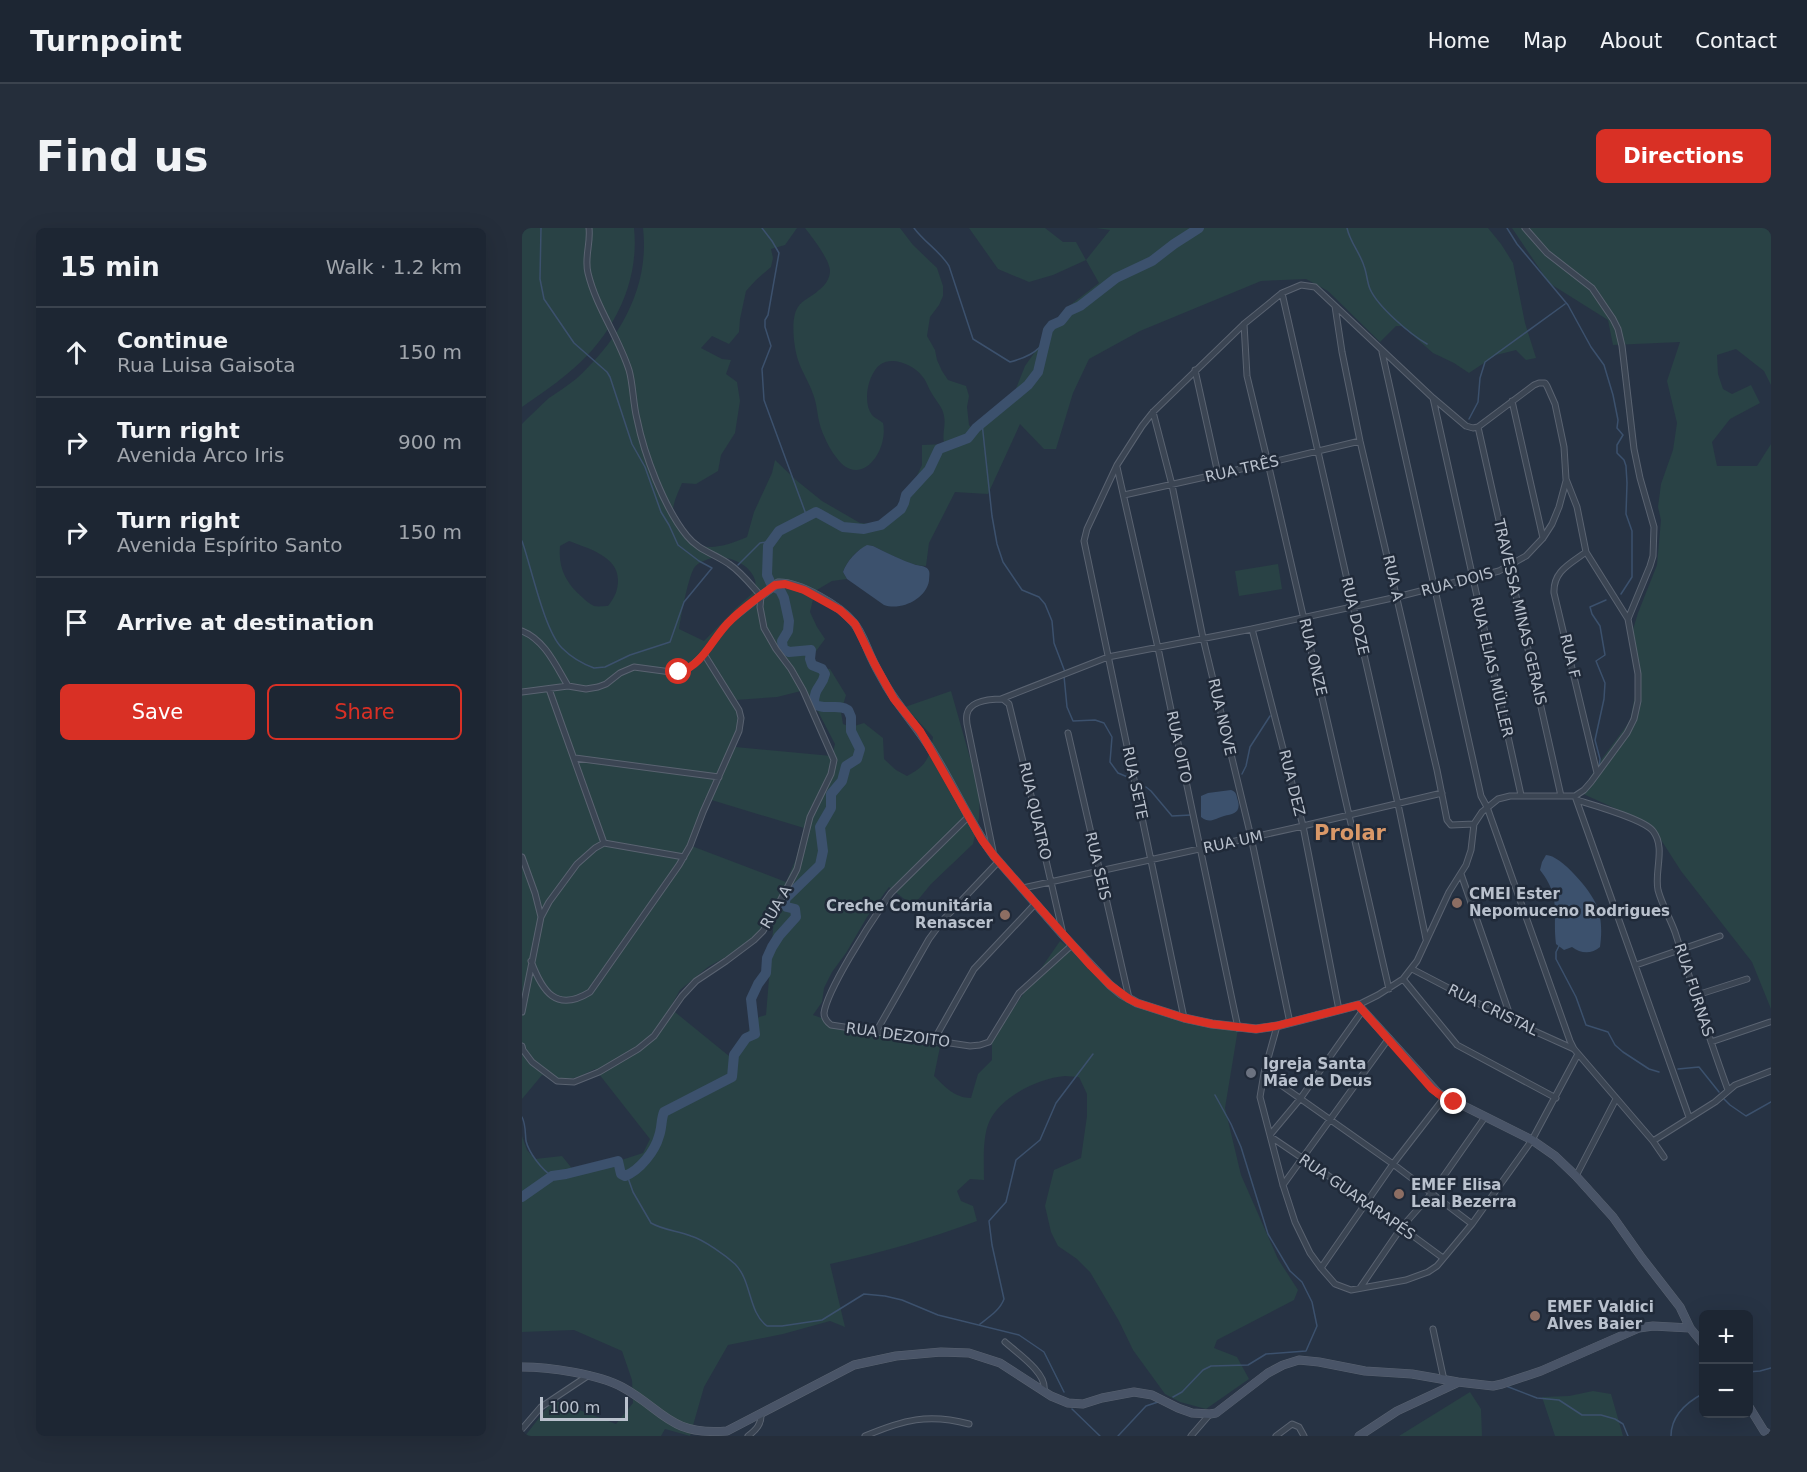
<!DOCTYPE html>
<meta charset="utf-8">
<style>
body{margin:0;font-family:"DejaVu Sans",sans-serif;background:#252e3b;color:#f1f3f6}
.controls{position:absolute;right:18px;bottom:18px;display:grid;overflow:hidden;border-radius:9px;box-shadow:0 6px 24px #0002}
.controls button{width:54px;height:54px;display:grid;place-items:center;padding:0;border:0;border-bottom:2px solid #3b434e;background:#1d2633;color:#f1f3f6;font:30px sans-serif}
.scale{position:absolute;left:18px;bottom:15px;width:88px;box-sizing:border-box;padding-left:6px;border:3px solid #b9c1cd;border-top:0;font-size:16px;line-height:21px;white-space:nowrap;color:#b9c1cd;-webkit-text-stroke:4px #202a39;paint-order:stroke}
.stop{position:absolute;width:18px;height:18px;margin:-14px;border:4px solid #d93025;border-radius:50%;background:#fff}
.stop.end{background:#d93025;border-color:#fff;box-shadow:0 2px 6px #0008}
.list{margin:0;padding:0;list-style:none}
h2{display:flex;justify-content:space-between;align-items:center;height:78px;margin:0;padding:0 24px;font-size:26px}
h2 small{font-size:20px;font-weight:400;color:#a0a5ac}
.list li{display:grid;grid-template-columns:39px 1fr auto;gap:18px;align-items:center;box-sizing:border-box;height:90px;padding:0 24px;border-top:2px solid #3b434e}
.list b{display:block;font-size:22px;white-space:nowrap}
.list p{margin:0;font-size:20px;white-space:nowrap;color:#a0a5ac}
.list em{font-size:20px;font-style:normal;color:#a0a5ac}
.actions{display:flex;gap:12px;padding:18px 24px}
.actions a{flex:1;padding:14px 0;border:2px solid #d93025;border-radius:9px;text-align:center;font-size:21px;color:#d93025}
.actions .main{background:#d93025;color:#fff}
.icon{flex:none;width:33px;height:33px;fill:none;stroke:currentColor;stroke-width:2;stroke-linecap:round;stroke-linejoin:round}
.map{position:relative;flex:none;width:1249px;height:1208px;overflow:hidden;border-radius:9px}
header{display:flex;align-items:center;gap:36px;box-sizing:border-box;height:84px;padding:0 30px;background:#1d2633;border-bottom:2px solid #3b434e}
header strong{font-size:28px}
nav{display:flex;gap:33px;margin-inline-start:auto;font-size:21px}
.intro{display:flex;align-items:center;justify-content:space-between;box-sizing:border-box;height:144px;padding:0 36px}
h1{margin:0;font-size:42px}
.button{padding:15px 27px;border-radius:9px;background:#d93025;color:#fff;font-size:21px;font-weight:700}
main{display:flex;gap:36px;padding:0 36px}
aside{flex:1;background:#1d2633;border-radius:9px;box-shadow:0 6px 24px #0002}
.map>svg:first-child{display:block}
.green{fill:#294245;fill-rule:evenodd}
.water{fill:#3c516d}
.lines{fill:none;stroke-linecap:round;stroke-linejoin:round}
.stream{stroke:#3c516d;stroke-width:1.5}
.river{stroke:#3c516d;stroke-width:10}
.street-casing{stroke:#5a6371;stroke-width:7}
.secondary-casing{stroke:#5a6371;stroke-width:9}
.street{stroke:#3b4553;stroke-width:5}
.secondary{stroke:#495467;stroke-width:8}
.route{stroke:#d93025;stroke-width:8}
.education-dot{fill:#8d6e63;stroke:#202a39;stroke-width:2}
.worship-dot{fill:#6b7280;stroke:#202a39;stroke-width:2}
.labels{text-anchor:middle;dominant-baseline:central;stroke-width:5;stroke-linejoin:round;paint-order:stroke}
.street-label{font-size:15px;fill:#b9c1cd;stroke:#202a39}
.poi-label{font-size:15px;font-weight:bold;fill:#b9c1cd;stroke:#202a39;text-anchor:start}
.district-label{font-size:21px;font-weight:bold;fill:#d99868;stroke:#202a39}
</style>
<header>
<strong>Turnpoint</strong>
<nav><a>Home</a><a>Map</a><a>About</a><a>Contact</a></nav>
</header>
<div class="intro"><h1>Find us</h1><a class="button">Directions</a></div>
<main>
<aside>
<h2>15 min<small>Walk · 1.2 km</small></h2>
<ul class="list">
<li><svg class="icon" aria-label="ahead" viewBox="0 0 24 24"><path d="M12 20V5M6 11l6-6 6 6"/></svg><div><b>Continue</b><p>Rua Luisa Gaisota</p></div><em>150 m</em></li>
<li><svg class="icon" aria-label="right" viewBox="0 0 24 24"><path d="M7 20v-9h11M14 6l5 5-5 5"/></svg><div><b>Turn right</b><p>Avenida Arco Iris</p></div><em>900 m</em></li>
<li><svg class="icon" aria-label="right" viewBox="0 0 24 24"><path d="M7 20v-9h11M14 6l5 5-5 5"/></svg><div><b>Turn right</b><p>Avenida Espírito Santo</p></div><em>150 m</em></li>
<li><svg class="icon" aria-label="arrive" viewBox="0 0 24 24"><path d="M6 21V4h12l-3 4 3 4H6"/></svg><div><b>Arrive at destination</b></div></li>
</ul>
<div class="actions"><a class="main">Save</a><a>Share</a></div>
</aside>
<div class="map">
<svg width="1249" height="1208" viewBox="0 0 1249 1208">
<rect width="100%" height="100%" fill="#273344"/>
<path class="green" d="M0 0H112C118 57 89 111 45 146 31 158 15 168 0 179Z
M121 0H275L263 17 249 21 251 30 249 39 234 52 224 63 218 91 217 104 207 116 190 108 179 120 200 131 209 132 204 146 215 154 218 173 213 205 199 227 196 243 174 256 160 255C156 265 150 276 151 287 151 294 155 299 159 304 178 327 201 319 225 309L232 284 250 245 253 232 274 252 300 273 338 295 363 297 385 269 400 237V217L422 216C420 204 424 198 422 188 421 179 413 172 409 164 406 159 404 152 400 148 392 137 371 128 359 136 346 145 340 174 350 187 352 190 358 192 361 195 367 223 338 263 314 229 308 222 300 205 298 197 295 186 295 176 291 166 287 154 280 144 276 132 272 120 268 90 276 79 280 72 291 68 297 62 303 58 308 50 308 43 308 32 290 9 283 0H378L391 17 415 40 421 58V68L417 77 408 89 405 108 413 122 415 132 420 143 426 152 444 158 447 168 445 179 447 197 454 205 489 173 503 138 543 81 577 55 564 32 531 47 507 54 476 41 447 0H523L541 14H554L564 32 588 2 574 0H966L979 16 991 35 1003 95 1014 130 1004 132 994 122 974 127 947 145 932 135 911 125 880 98H874L858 114 806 63 784 51 739 53 618 103 567 131 551 165 534 221H522L498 196 466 266 433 264 407 315 404 338C386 338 366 325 351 318 338 316 325 333 321 344L325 351 310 353 293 363 288 384 295 399 303 411 289 430 294 441H308L324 467 319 484 321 496 329 499 342 495 361 510 362 531 374 542 385 548C404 538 408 530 411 509L383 479 429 463 458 565 457 590 451 616 409 656 391 678 367 659 345 689 324 725 310 744 302 760 300 774 291 787 334 802 352 805 359 800 418 819 412 848C423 859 433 870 449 870L456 846 470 832V811L538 713 549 721 608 771 716 801 703 880 719 947 756 1031 776 1062 772 1072 695 1112 692 1120 715 1129 727 1151 684 1181 658 1174 643 1166 611 1122 597 1093 568 1044 555 1031 536 1018 529 1004 523 978 532 942 559 930 565 888V866L557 849C552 849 547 848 543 848 517 850 480 868 468 892 460 908 462 934 462 952L448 951 435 963 439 973 451 978 455 993C407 1011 358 1025 308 1036L323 1099 308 1093 261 1106 206 1117 182 1159 168 1208 143 1201 139 1208H3L31 1172 94 1196 111 1175 110 1152 100 1123 52 1102 0 1104V908L5 922 13 931 40 928 52 943 84 937 121 925 128 911 73 841C53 851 42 856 20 847L0 871V196C9 187 18 178 27 170 36 164 45 158 54 151 97 112 128 60 121 0ZM47 313C65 320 96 328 96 352 96 362 93 369 86 378 82 378 76 379 72 378 68 376 63 372 60 369 44 355 36 340 38 318ZM194 329C209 329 228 336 233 352 234 356 233 362 234 367L232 364 214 380 182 413 157 401C159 388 166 350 172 340 177 333 187 331 194 329ZM283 462 290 472 313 516 310 528 214 519 212 517 219 483 213 472 255 469ZM183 570 282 600 274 631 264 654 167 617ZM253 678 244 787 237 789 207 828 148 780 158 762 186 739 225 717 244 694Z
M990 0H1249V157L1242 143 1214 121 1195 127 1196 146 1201 161 1210 166 1229 157 1238 175 1208 191 1190 214 1195 238H1235L1249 216V781L1230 734 1159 643 1134 604 1110 588 1059 565 1076 536 1108 493 1116 452 1109 408 1116 385 1135 337 1139 292 1136 279 1139 256 1151 222 1155 195 1145 153 1158 114 1091 117 1086 92 1027 55Z
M756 336 760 361 717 368 713 343Z
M1071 1163 1089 1166 1101 1208H1033L1020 1169 1047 1168Z
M948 1164 959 1181 960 1208H877Z"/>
<path class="water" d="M345 317 351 318C365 325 379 332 394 337 399 338 405 338 407 343 408 345 407 350 407 353 404 371 379 383 362 377L325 351 321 344C324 334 336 321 345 317Z
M709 562C715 564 714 567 716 573 719 585 711 586 702 588 692 591 688 596 679 589V568L686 565Z
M1024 627C1039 627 1069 663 1074 676 1080 689 1080 705 1078 719 1070 726 1059 726 1050 719L1042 722 1034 716C1030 684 1040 670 1018 642L1020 634Z"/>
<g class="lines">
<path class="stream" d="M240 0 250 13 257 25 246 87 243 92V99L249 118 240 141 242 172 285 289
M392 0C402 14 418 23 427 38L451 111 488 134C503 130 515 125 525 111
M825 0C828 14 838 25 842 38 845 46 845 54 848 61 856 79 888 106 905 116
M985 0 995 16 1046 77 1069 119 1082 137 1091 167 1096 192 1095 200 1101 207 1095 217V225L1102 232 1104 238 1105 255 1104 286 1110 303V349L1099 366
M947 191 956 174 958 150 963 134 1043 76
M460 195 470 288 475 316 481 334 500 362 517 369 523 376 530 393 532 415 543 444
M0 313C9 338 22 402 40 420 48 428 61 436 72 440L83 439 108 427 148 414 162 374 190 340 177 333 156 317 147 297 139 284 123 239 110 216 88 149 85 144 52 115 22 71 18 51 19 0
M216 337 238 315 250 313
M542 448 545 479 551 493 573 492 582 495 590 509 588 534 596 545 608 550
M1077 539 1078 531 1073 512 1082 471 1083 455 1074 433 1083 427 1078 398 1070 386 1068 379 1084 372
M720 546 724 538 728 519 748 488
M624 559 629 563 650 588 669 587
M1063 564 1071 555
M1038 716 1034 724V731L1054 769 1064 797 1086 804 1093 817 1101 824 1127 841 1137 844
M1156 841 1177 839 1197 864
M1202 871 1208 877 1224 888 1249 874
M0 889C4 897 3 905 4 913 7 925 20 942 30 948
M105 947 111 964 129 995C141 1002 156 1003 169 1008 182 1012 203 1027 213 1036 230 1053 226 1084 245 1098H260L300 1092 342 1066 363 1068 380 1072 416 1087 497 1107 522 1124 542 1164
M458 1096C467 1089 478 1082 482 1071L470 1017 467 993 484 974 494 932 518 912 534 875 571 826
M1226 1144 1238 1143 1249 1140
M984 1158 1015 1170 1037 1172 1060 1187H1079L1093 1191 1101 1196 1106 1208
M651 1169 660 1164 681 1142 689 1138 726 1137 744 1126 784 1123 795 1098 790 1074 780 1054 768 1043 746 1006 719 919 709 896 693 867
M550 1181 578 1208
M596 1208 624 1178 636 1174
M1149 1208C1149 1188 1165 1174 1182 1165"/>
<path class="river" d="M0 969 30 948 44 946 96 933 99 946 103 948C118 942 133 923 137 908 140 900 139 891 142 884L210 849 212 827 224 810 233 806 229 771 236 756 244 745 245 730 250 719 257 708 274 689 273 681 265 679 262 677 264 670 298 637 301 623 298 599 309 580V566L320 553 324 538 335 531 338 521 329 503V489L326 482C316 475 302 483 292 476 292 458 300 460 303 446L300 441 290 437 288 431 289 422 267 424 261 421 260 413 266 403 267 393 262 370 258 362 250 358 245 347 246 318 257 303 294 284 321 299 342 301 359 297 379 281 382 275 384 267 407 242 417 221 446 210 454 200 506 157 516 144 526 102 530 97 539 93 547 83 558 78 594 50 630 33 652 16 677 0"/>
<defs>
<path id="street" d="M67 0C69 15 62 30 66 45 74 79 96 108 107 142 111 155 111 176 115 191 122 226 142 280 165 308 176 322 193 326 207 336 219 344 229 357 239 368
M760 65 876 576 904 711
M813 78 820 124 838 213 915 542 925 592 929 597 952 596
M722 96 725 148 746 235 867 761
M860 124 959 568 965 579 1048 813 1052 821 1131 913 1142 929
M673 142 696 246
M911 170 999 567
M990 173 1021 310
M631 184 650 257 681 410 729 609 768 795
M956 199 1039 568
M595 239 636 420 716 800
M602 267 746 235 838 213
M1064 324C1048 336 1031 343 1032 365L1075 545
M730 401 781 598 817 782
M0 403C23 412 34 438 46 458
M0 464 46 458 64 461 76 459 84 456 98 445 112 439 149 444 165 442 182 426 199 403 209 392 239 368
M479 471 586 429 730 401 875 369 977 343 1004 328 1021 310 1030 296 1037 279 1044 253
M546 505 607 770
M53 530 197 549
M1054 571 1167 889
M1055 572C1071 577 1122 591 1131 603 1144 620 1132 643 1136 662 1140 677 1148 690 1153 704 1170 757 1187 810 1206 862
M446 589 369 665 362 675C347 697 305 762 302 785 302 791 305 794 309 797L448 818 458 817 467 814 497 765 550 717
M82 615 162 629
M471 623 446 501C445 497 444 491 445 486 448 472 470 471 481 471L487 476 505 550 541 706
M0 629 13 665 19 689
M939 646 990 793
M501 660 781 598 920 565
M9 733C20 763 34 785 68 764L157 637 168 618 181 584 217 503 219 490 217 482 182 426
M1114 737 1198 708
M890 741 990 793 1052 821
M881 751 935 817 1034 870
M1175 767 1225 751
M836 777 856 767 881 751 895 733 927 664 944 637 949 622 952 596 960 584 976 571 988 568H1053L1062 562 1069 554 1105 505 1112 491 1116 473V446L1106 391 1128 338 1131 328 1132 299 1118 250 1112 221 1100 118 1096 101 1091 91 1070 60 1025 25 1003 0
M0 784 19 689 27 674 55 636 73 620 82 615 27 461
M662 790 562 313 565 301 595 237 620 198 631 184 722 96 760 65 779 57 793 59 911 170 944 198 951 200 956 199 1012 157 1017 155H1023L1025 158 1033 176 1042 219 1044 251 1055 279 1064 324 1106 391
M755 798 742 845 738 869 761 957 773 994 788 1025 799 1040 813 1056 829 1062 884 1052 906 1044 915 1038 950 996 1010 912 1056 826
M354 804 407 711 421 692 477 633
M412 812 452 741 514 675
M1189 814 1248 794
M0 818 1 822 10 834 35 853 52 854 77 844 116 821 132 808 160 768 174 753 204 733 232 712 241 703 257 675 275 641 288 589 309 546 312 532 281 462 269 441 254 421 242 400 238 379 239 368
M742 845 871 936 950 996
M748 907 778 871 841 782
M749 909 845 974 921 1030
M1131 913 1193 874 1213 857 1249 843
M1054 948 1094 871
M761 957 867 810
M799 1040 871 936 922 870
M838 1060 879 1000 910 965 963 889
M911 1101 922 1152
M483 1114C495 1125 525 1145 522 1162
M0 1201 19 1179 67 1147
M226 1208C234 1202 240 1196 239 1185
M343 1208C381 1192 406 1185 447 1196
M669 1208 688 1186
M754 1208 770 1196 777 1199 782 1208"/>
<path id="secondary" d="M239 368 256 355C277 354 318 378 331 394 340 404 344 419 350 431 354 440 360 450 365 459 379 482 398 502 412 526 433 560 448 596 472 628L541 707 588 757 599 766 615 775 662 790 690 796 734 801 755 798 836 777 916 865 1010 912 1033 928 1054 948 1091 989 1120 1030 1158 1079 1168 1100 1182 1117
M0 1139C27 1139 76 1146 100 1159 141 1181 147 1208 205 1203L332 1137 374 1128 419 1124 447 1125 478 1135 529 1168 546 1175 561 1176 580 1170 612 1164 630 1167 656 1180 670 1185 688 1186 694 1185 746 1145 761 1137 777 1132 797 1134 843 1143 890 1146 936 1154 971 1158 980 1156 1019 1143 1117 1100 1131 1098 1168 1100
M1226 1177 1242 1203 1249 1208
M837 1208 875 1183 935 1155"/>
</defs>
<use href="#street" class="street-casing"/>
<use href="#secondary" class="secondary-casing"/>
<use href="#street" class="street"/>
<use href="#secondary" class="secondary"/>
</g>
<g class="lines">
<path class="route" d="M157 444C182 437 191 408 209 392 222 379 238 368 253 357L263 356 282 362 318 382 333 396 352 435 372 471 398 503 460 612 472 628 569 738 588 757 607 771 615 775 662 790 690 796 734 801 754 798 836 777 910 861 922 870 932 874"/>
</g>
<g class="education-dot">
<circle cx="935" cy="675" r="6"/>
<circle cx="483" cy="687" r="6"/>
<circle cx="877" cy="966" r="6"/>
<circle cx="1013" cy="1088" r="6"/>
</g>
<circle class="worship-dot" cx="729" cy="845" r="6"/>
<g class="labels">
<g class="street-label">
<text transform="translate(720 241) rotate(-13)">RUA TRÊS</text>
<text transform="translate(871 350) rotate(77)">RUA A</text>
<text transform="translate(935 354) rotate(-15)">RUA DOIS</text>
<text transform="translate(998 384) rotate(77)">TRAVESSA MINAS GERAIS</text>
<text transform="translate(833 388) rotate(77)">RUA DOZE</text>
<text transform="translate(1048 428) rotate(77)">RUA F</text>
<text transform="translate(791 429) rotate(77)">RUA ONZE</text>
<text transform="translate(970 439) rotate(77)">RUA ELIAS MÜLLER</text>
<text transform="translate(700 489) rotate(77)">RUA NOVE</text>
<text transform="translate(657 519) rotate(78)">RUA OITO</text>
<text transform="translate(613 555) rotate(78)">RUA SETE</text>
<text transform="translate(770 555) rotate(76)">RUA DEZ</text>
<text transform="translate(513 583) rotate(77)">RUA QUATRO</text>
<text transform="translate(711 614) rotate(-12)">RUA UM</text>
<text transform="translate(576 638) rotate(77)">RUA SEIS</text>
<text transform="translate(254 679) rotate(-60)">RUA A</text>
<text transform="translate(1172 762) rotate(72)">RUA FURNAS</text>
<text transform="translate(971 782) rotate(26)">RUA CRISTAL</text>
<text transform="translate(376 807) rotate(8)">RUA DEZOITO</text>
<text transform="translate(835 969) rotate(35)">RUA GUARARAPÉS</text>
</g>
<g class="poi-label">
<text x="947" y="666">CMEI Ester<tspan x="947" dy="17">Nepomuceno Rodrigues</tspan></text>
<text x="471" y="678" text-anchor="end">Creche Comunitária<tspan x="471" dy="17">Renascer</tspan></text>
<text x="741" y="836">Igreja Santa<tspan x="741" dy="17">Mãe de Deus</tspan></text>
<text x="889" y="957">EMEF Elisa<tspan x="889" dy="17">Leal Bezerra</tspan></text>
<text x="1025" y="1079">EMEF Valdici<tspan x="1025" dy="17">Alves Baier</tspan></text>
</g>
<g class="district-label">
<text x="828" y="605">Prolar</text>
</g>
</g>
</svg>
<div class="controls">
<button>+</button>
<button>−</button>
</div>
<div class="scale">100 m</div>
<div class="stop" style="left:157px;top:444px"></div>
<div class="stop end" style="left:932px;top:874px"></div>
</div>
</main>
